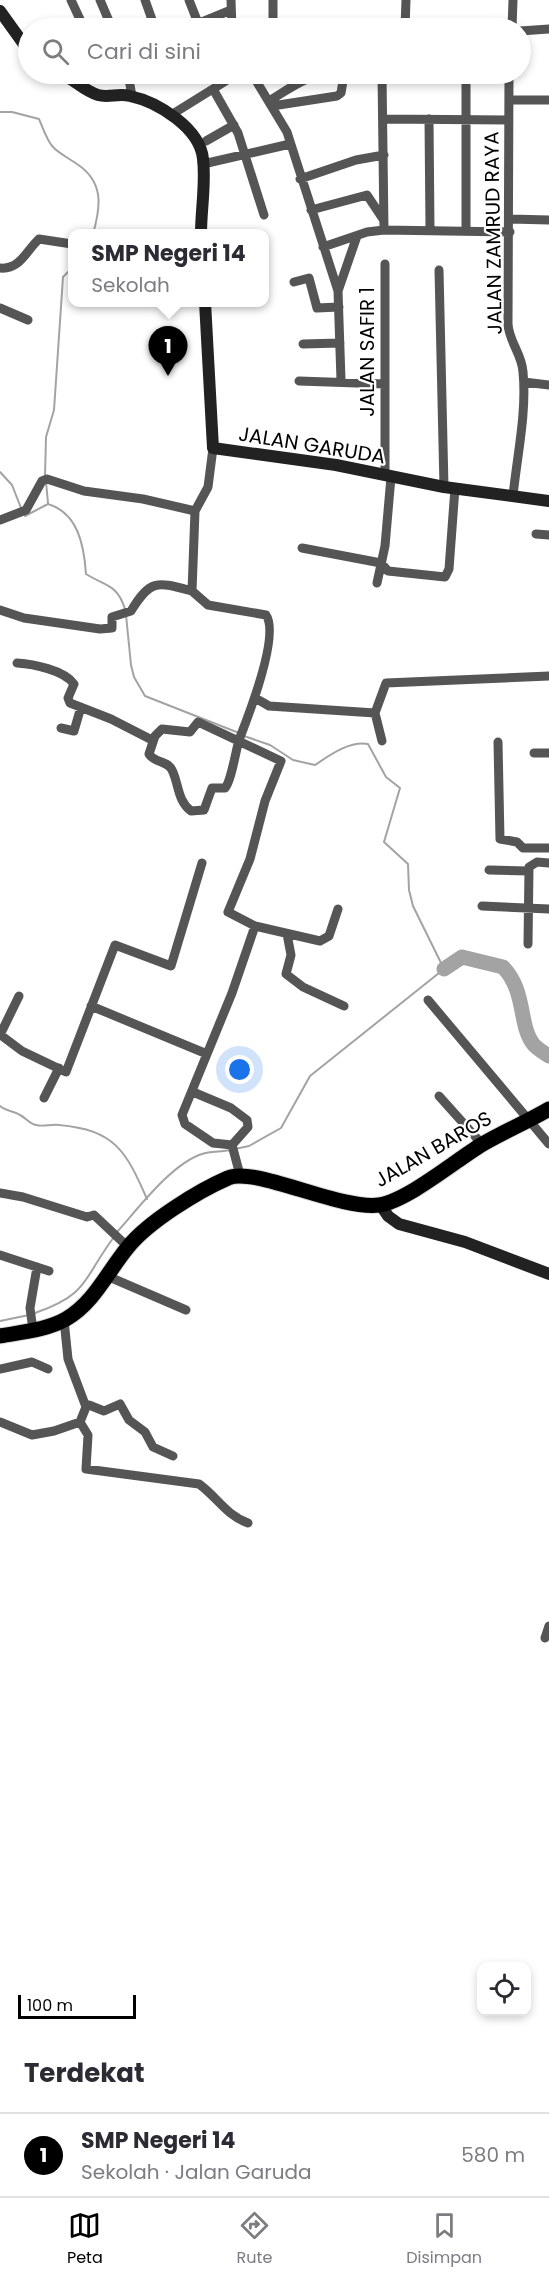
<!DOCTYPE html>
<html lang="id">
<meta charset="utf-8">
<style>
body{margin:0;font-family:Poppins,sans-serif;background:#f2f2f3;color:#2b2b33}
.controls{position:absolute;right:18px;bottom:18px;display:grid;overflow:hidden;border-radius:12px;box-shadow:0 3px 9px #0003}
.controls button{width:54px;height:54px;display:grid;place-items:center;padding:0;border:0;border-bottom:2px solid #e1e1e2;background:#fff;color:#2b2b33;font:30px sans-serif}
.scale{position:absolute;left:18px;bottom:15px;width:118px;box-sizing:border-box;padding-left:6px;border:3px solid #000;border-top:0;font-size:16px;line-height:21px;white-space:nowrap;color:#000;-webkit-text-stroke:4px #fff;paint-order:stroke}
.you{position:absolute;left:240px;top:1070px;width:21px;height:21px;margin:-15px;border:4px solid #fff;border-radius:50%;background:#1a73e8;box-shadow:0 0 0 9px #1a73e833}
.badge{display:grid;place-items:center;width:39px;height:39px;border-radius:50%;background:#000;color:#fff;font-size:20px;font-weight:700}
.pin{position:absolute;translate:-50% -50px;filter:drop-shadow(0 2px 3px #0008)}
.pin::after{content:'';position:absolute;top:32px;width:21px;height:18px;background:inherit;clip-path:polygon(0 0,100% 0,50% 100%)}
.popup{position:absolute;left:68px;top:229px;width:201px;height:78px;box-sizing:border-box;display:grid;place-content:center;border-radius:12px;background:#fff;filter:drop-shadow(0 2px 4px #0005);font-size:20px;white-space:nowrap;color:#7c7c81}
.popup b{font-size:22px;color:#2b2b33}
.popup::after{content:'';position:absolute;left:50%;top:100%;margin-left:-12px;border:12px solid transparent;border-top-color:#fff}
.list{margin:0;padding:0;list-style:none}
h2{display:flex;justify-content:space-between;align-items:center;height:78px;margin:0;padding:0 24px;font-size:26px}
h2 small{font-size:20px;font-weight:400;color:#7c7c81}
.list li{display:grid;grid-template-columns:39px 1fr auto;gap:18px;align-items:center;box-sizing:border-box;height:84px;padding:0 24px;border-top:2px solid #e1e1e2}
.list b{display:block;font-size:22px;white-space:nowrap}
.list p{margin:0;font-size:20px;white-space:nowrap;color:#7c7c81}
.list em{font-size:20px;font-style:normal;color:#7c7c81}
.icon{flex:none;width:33px;height:33px;fill:none;stroke:currentColor;stroke-width:2;stroke-linecap:round;stroke-linejoin:round}
.map{position:relative;flex:none;width:549px;height:2034px;overflow:hidden}
.search{position:absolute;background:#fff;box-shadow:0 3px 9px #0003;left:18px;right:18px;top:18px;height:66px;display:flex;align-items:center;gap:15px;box-sizing:border-box;padding:0 21px;border-radius:33px;color:#7c7c81;font-size:22px}
.sheet{height:162px;background:#fff}
nav{display:flex;justify-content:space-around;align-items:center;box-sizing:border-box;height:84px;border-top:2px solid #e1e1e2;background:#fff;font-size:16px;color:#7c7c81}
nav a{display:grid;justify-items:center;gap:3px}
nav .on{color:#000}
.map>svg:first-child{display:block}
.lines{fill:none;stroke-linecap:round;stroke-linejoin:round}
.stream{stroke:#a3a3a3;stroke-width:2}
.river{stroke:#a3a3a3;stroke-width:15}
.primary-casing{stroke:#dbdbdb;stroke-width:17}
.street{stroke:#555;stroke-width:9}
.secondary{stroke:#222;stroke-width:12}
.primary{stroke:#000;stroke-width:15}
.labels{text-anchor:middle;dominant-baseline:central;stroke-width:4.5;stroke-linejoin:round;paint-order:stroke}
.street-label{font-size:20px;fill:#000;stroke:#fff}
</style>
<div class="map">
<svg width="549" height="2034" viewBox="0 0 549 2034">
<rect width="100%" height="100%" fill="#fff"/>
<g class="lines">
<path class="stream" d="M0 112H12L39 119C43 128 47 142 54 148 60 154 70 159 77 164 104 182 101 206 93 234
M0 472 12 485 21 508
M45 476 46 437 54 410 63 277 72 268
M46 482 48 503
M24 513 25 516 48 504C78 513 84 545 86 574 107 587 117 584 125 609
M126 615 131 665 134 677 145 696 239 733
M0 1106C5 1111 14 1111 20 1115 26 1118 30 1124 36 1125 43 1127 51 1124 59 1125 115 1130 126 1151 147 1199
M235 1149 249 1146 281 1128 310 1076 444 969 413 906 409 890 408 864 384 842 400 788 386 777 368 744C349 741 330 755 315 765L293 760 270 745 244 736
M117 1232C138 1209 171 1164 202 1154 210 1151 221 1152 230 1150
M35 1313C90 1294 83 1278 114 1237
M0 1321 29 1315"/>
<path class="river" d="M444 969 462 957 503 967C527 992 518 1026 534 1045 538 1049 544 1053 549 1056"/>
<defs>
<path id="primary" d="M0 1336C21 1332 47 1330 66 1319 94 1303 108 1271 128 1247 148 1222 198 1191 228 1178 254 1166 339 1210 379 1205 407 1201 455 1161 481 1145 503 1132 527 1122 549 1109"/>
</defs>
<use href="#primary" class="primary-casing"/>
<path class="street" d="M71 0 84 28
M100 0 112 28
M145 0 155 28
M189 0 200 28
M231 0 232 28
M273 0V28
M197 24 231 10
M405 28 406 0
M512 28 513 0
M520 31 549 29
M128 74 132 96
M252 74 287 132 338 291 341 380
M382 74 384 230
M509 74 508 324C509 342 522 354 523 372 527 412 517 456 513 496
M83 87 84 74
M213 89 238 133 264 215
M509 100H549
M269 101C281 94 293 85 305 80 318 74 450 72 463 77L466 81V230
M272 106 337 96 341 93 344 75
M171 115 237 74
M383 119 509 120
M429 119 430 230
M206 141 234 125
M203 164 290 144
M300 179 356 160 384 155
M311 210 367 195 383 219
M510 219 549 220
M323 247 367 232 384 230 510 232
M0 268C20 270 26 251 39 239L72 244
M439 270 444 487
M294 282 309 278 317 308 339 307
M338 291 357 236
M0 308 28 320
M303 344 340 343
M299 381 385 384
M524 382 549 385
M213 448 208 487 195 511 192 591 208 605 266 615C280 635 248 717 239 740 236 750 231 782 225 788H212L204 810 191 811C177 800 179 784 172 770 167 760 154 763 149 754L155 736 162 729 190 732 198 722 281 761 265 801 250 859 228 912 255 926
M385 476V264
M0 520 26 510 42 481 47 479 84 491 143 499 195 511
M536 534 549 535
M302 548 381 563 388 571 445 577 449 569 455 488
M377 583 385 546 391 477
M0 610 24 618 100 629 112 628V617L131 611C151 578 158 582 192 591
M17 663C33 664 64 670 74 684L68 698 70 703 111 719 152 740
M255 698 269 706 375 713
M375 713 386 683 549 676
M375 713 382 741
M61 728 74 731 81 707
M498 742 500 839 517 842 523 848H549
M534 753H549
M489 870 528 871
M482 906 549 909
M287 934 291 955 286 974 303 987 344 1006
M528 944 529 867 537 862 549 863
M428 1000 549 1144
M91 1006 207 1054
M0 1035 19 996
M2 1036 22 1051 66 1072 115 945 171 966 202 863
M193 1092 231 1108 247 1120 248 1127 232 1145
M439 1096 482 1144
M44 1098 59 1068
M240 1175 232 1145 213 1143 185 1124 182 1115 232 993 255 926 320 941 329 936 338 909
M0 1193 23 1197 87 1217 94 1215 128 1247
M0 1255 49 1271
M107 1276 186 1310
M64 1320 68 1359 86 1407 80 1422 88 1435 86 1469 199 1484C217 1497 227 1516 248 1523
M33 1330 30 1308 37 1267
M0 1369 32 1362 48 1369
M86 1407 89 1405 104 1411 120 1404 129 1420 145 1432 153 1447 173 1456
M0 1422 32 1435 54 1431 80 1422
M545 1638 549 1626"/>
<path class="secondary" d="M0 11 28 50
M62 74C75 80 84 91 98 95 108 98 119 93 130 96 158 102 200 128 203 159 206 183 201 209 201 234
M205 302 213 448 336 465 444 487 549 501
M380 1204 388 1216 399 1224 465 1242 549 1274"/>
<use href="#primary" class="primary"/>
</g>
<g class="labels">
<g class="street-label">
<text transform="translate(493 233) rotate(-91)">JALAN ZAMRUD RAYA</text>
<text transform="translate(367 352) rotate(-90)">JALAN SAFIR 1</text>
<text transform="translate(312 445) rotate(9)">JALAN GARUDA</text>
<text transform="translate(433 1149) rotate(-30)">JALAN BAROS</text>
</g>
</g>
</svg>
<div class="controls">
<button><svg class="icon" aria-label="locate" viewBox="0 0 24 24"><circle cx="12" cy="12" r="6"/><path d="M12 2v4M12 18v4M2 12h4M18 12h4"/></svg></button>
</div>
<div class="scale">100 m</div>
<div class="you"></div>
<div class="pin badge" style="left:168px;top:376px">1</div>
<div class="popup"><b>SMP Negeri 14</b>Sekolah</div>
<div class="search"><svg class="icon" aria-label="search" viewBox="0 0 24 24"><circle cx="10" cy="10" r="6"/><path d="M15 15l6 6"/></svg>Cari di sini</div>
</div>
<section class="sheet">
<h2>Terdekat<small></small></h2>
<ul class="list">
<li><span class="badge">1</span><div><b>SMP Negeri 14</b><p>Sekolah · Jalan Garuda</p></div><em>580 m</em></li>
</ul>
</section>
<nav>
<a class="on"><svg class="icon" aria-label="map" viewBox="0 0 24 24"><path d="M3 6l6-2 6 2 6-2v14l-6 2-6-2-6 2zM9 4v14M15 6v14"/></svg>Peta</a>
<a><svg class="icon" aria-label="directions" viewBox="0 0 24 24"><path d="M12 3l9 9-9 9-9-9zM9 14v-3h6M13 9l2 2-2 2"/></svg>Rute</a>
<a><svg class="icon" aria-label="saved" viewBox="0 0 24 24"><path d="M7 4h10v16l-5-4-5 4z"/></svg>Disimpan</a>
</nav>
